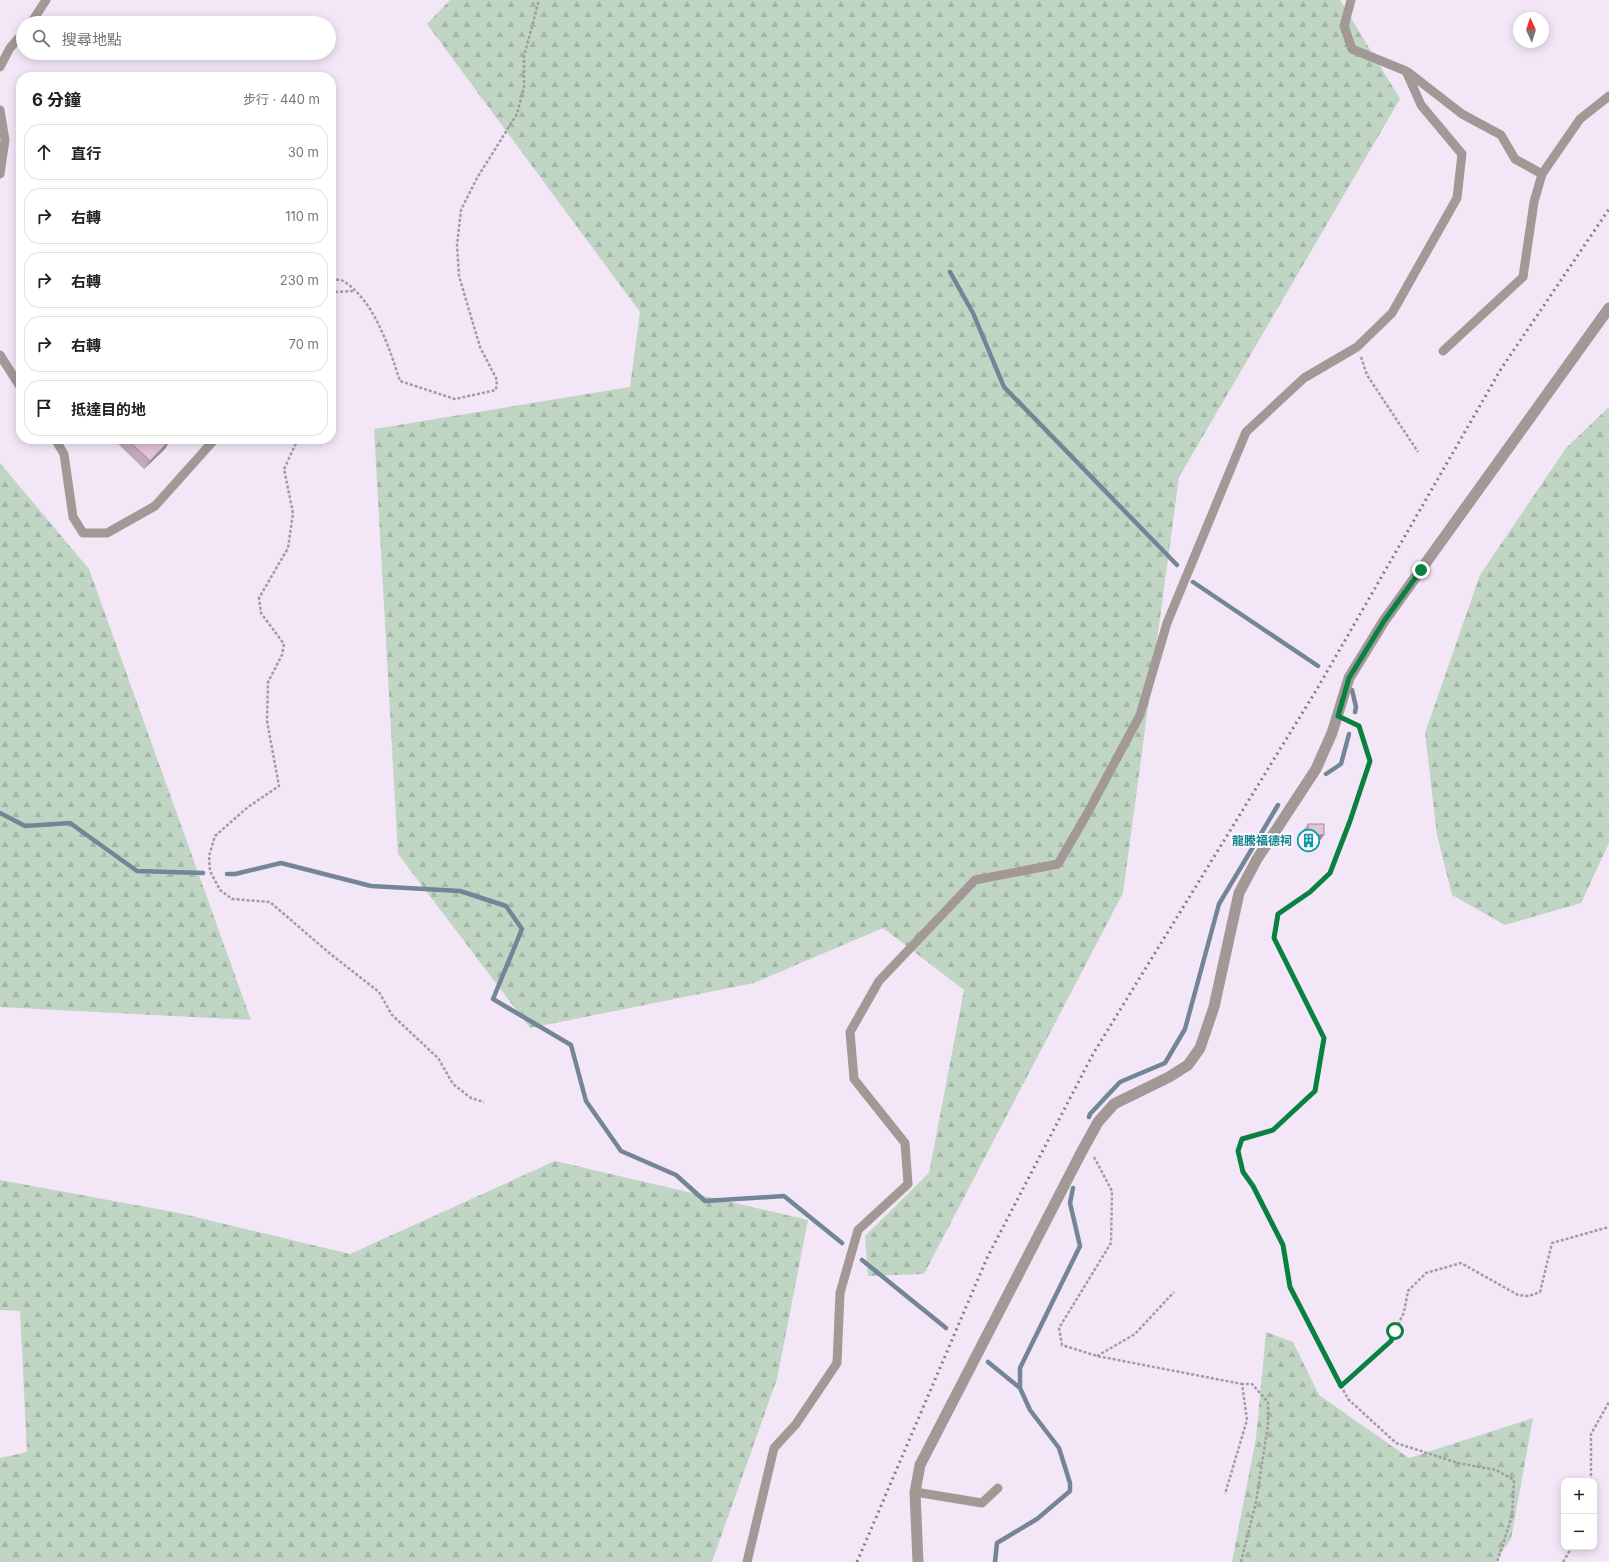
<!DOCTYPE html>
<html lang="zh-TW">
<meta charset="utf-8">
<style>
body{margin:0;font-family:Inter,"Noto Sans TC",sans-serif;background:#f2f2f2;color:#202124}
.controls{position:absolute;right:12px;bottom:12px;display:grid;overflow:hidden;border-radius:8px;box-shadow:0 2px 10px #0003}
.controls button{width:36px;height:36px;display:grid;place-items:center;padding:0;border:0;border-bottom:1px solid #e0e0e0;background:#fff;color:#202124;font:20px sans-serif}
.compass{position:absolute;left:1513px;top:12px;width:36px;height:36px;border-radius:50%;background:#fff;box-shadow:0 2px 10px #0003;rotate:356deg}
.stop{position:absolute;width:12px;height:12px;margin:-9px;border:3px solid #0b8043;border-radius:50%;background:#fff}
.stop.end{background:#0b8043;border-color:#fff;box-shadow:0 1px 4px #0008}
.list{margin:0;padding:0;list-style:none}
h2{display:flex;justify-content:space-between;align-items:center;height:52px;margin:0;padding:0 16px;font-size:17px}
h2 small{font-size:13px;font-weight:400;color:#757577}
.list li{display:grid;grid-template-columns:26px 1fr auto;gap:12px;align-items:center;box-sizing:border-box;height:56px;margin:0 8px 8px;padding:0 8px;border:1px solid #e0e0e0;border-radius:16px}
.list b{display:block;font-size:15px;white-space:nowrap}
.list em{font-size:13px;font-style:normal;color:#757577}
.icon{flex:none;width:22px;height:22px;fill:none;stroke:currentColor;stroke-width:2;stroke-linecap:round;stroke-linejoin:round}
.map{position:relative;flex:none;width:1609px;height:1562px;overflow:hidden}
.search{position:absolute;background:#fff;box-shadow:0 2px 10px #0003;left:16px;top:16px;width:320px;height:44px;display:flex;align-items:center;gap:10px;box-sizing:border-box;padding:0 14px;border-radius:22px;color:#757577;font-size:15px}
.panel{position:absolute;background:#fff;box-shadow:0 2px 10px #0003;left:16px;top:72px;width:320px;height:372px;border-radius:16px}
.map>svg:first-child{display:block}
.forest{fill:url(#forest-firs)}
.lines{fill:none;stroke-linecap:round;stroke-linejoin:round}
.stream{stroke:#738597;stroke-width:4.5}
.path{stroke:#a39aa6;stroke-width:2.5;stroke-dasharray:3 2;stroke-linecap:butt}
.service{stroke:#a29996;stroke-width:9}
.tertiary{stroke:#a29996;stroke-width:11}
.rail{stroke:#837b85;stroke-width:3;stroke-dasharray:2 4;stroke-linecap:butt}
.wall{fill:#c2a8ba}
.shaded-wall{fill:#9e8897}
.building{fill:#e2c3d8;stroke:#9e8897}
.route{stroke:#0b8043;stroke-width:5}
.labels{text-anchor:middle;dominant-baseline:central;stroke-width:4;stroke-linejoin:round;paint-order:stroke}
.culture-label{font-size:12px;font-weight:bold;fill:#0d838f;stroke:#fcf7fd;text-anchor:end}
</style>
<div class="map">
<svg width="1609" height="1562" viewBox="0 0 1609 1562">
<defs>
<pattern id="forest-firs" width="22" height="20" patternUnits="userSpaceOnUse"><rect width="22" height="20" fill="#c0d5c4"/><path d="M5 1l3.5 6h-7zM16 11l3.5 6h-7z" fill="#a4b6a7"/></pattern>
</defs>
<rect width="100%" height="100%" fill="#f3e7f7"/>
<path class="forest" d="M450 0H1340L1400 99 1179 477 1123 893 924 1274 868 1276 865 1236 929 1173 964 990 883 928 754 983 530 1028 398 854 374 429 630 387 640 312 427 24Z
M1609 407V843L1581 903 1505 925 1452 895 1437 835 1425 733 1480 575 1566 448Z
M0 463 89 569 251 1020 0 1007Z
M555 1161 808 1220 777 1379 712 1562H0V1458L27 1452 20 1311 0 1310V1180L179 1213 350 1254Z
M1266 1332 1293 1342 1319 1395 1409 1458 1533 1418 1511 1539 1495 1562H1232L1256 1438Z"/>
<g class="lines">
<path class="stream" d="M950 272 973 313 1004 387 1177 565
M1193 582 1318 666
M1352 690 1356 707 1355 712
M1326 774 1341 764 1349 734
M0 813 25 826 70 823 137 871 203 873
M227 874H235L281 863 371 886 460 891 506 906 522 929 493 999 571 1045 586 1101 621 1151 676 1175 705 1201 784 1196 842 1243
M1089 1117 1090 1114 1120 1082 1165 1063 1185 1029 1219 904 1278 805
M862 1260 946 1328
M988 1362 1020 1388
M995 1562 997 1543 1037 1519 1070 1491V1483L1059 1448 1030 1410 1020 1388V1368L1080 1246 1070 1203 1073 1188"/>
<path class="path" d="M331 280C335 280 340 279 343 281 374 299 390 350 400 381L455 399 496 390 497 380 480 347 459 276 457 245 461 210 477 178 517 114 524 87V56L539 0
M331 294 333 292 355 291
M1361 357 1367 375 1418 452
M298 439 284 469 293 513 288 548 259 598 261 613 284 644 282 655 268 682 267 721 279 786 248 807 215 836 209 856 210 871 220 890 232 899 270 902 328 952 379 992 392 1015 438 1058 453 1084 471 1098 484 1102
M1348 721 1359 726 1370 761 1350 821 1330 873 1311 892 1278 914 1274 938 1324 1038 1315 1091 1273 1130 1242 1139 1238 1151 1243 1172 1253 1186 1283 1245 1290 1287 1348 1399 1396 1443 1458 1463 1496 1470 1514 1480 1512 1516 1497 1562
M1094 1157 1112 1191 1111 1243 1059 1328 1062 1345 1097 1356 1242 1384 1247 1420 1225 1494
M1097 1356 1135 1334 1174 1292
M1341 1386 1391 1341 1404 1312 1408 1291 1426 1273 1461 1263 1518 1295 1529 1296 1540 1292 1552 1243 1609 1227
M1591 1481V1434L1609 1402
M1241 1562 1256 1502 1268 1425V1402L1252 1384H1242
M1563 1562 1572 1547"/>
<path class="service" d="M31 23 46 0
M0 67 10 48 23 33
M1408 72 1462 114 1501 135 1515 159 1542 174 1534 202 1523 277 1443 351
M0 110 5 140 0 174
M1542 174 1580 119 1609 96
M0 355 21 388
M55 439 64 454 73 517 83 533H107L155 506 215 439
M915 1492 982 1503 998 1488
M747 1562 774 1448 796 1424 837 1363 840 1293 858 1230 908 1184 905 1143 854 1079 850 1032 879 981 975 880 1058 864 1087 814 1140 715 1167 623 1246 432 1304 378 1357 347 1392 313 1457 198 1462 154 1421 105 1406 71 1352 49 1344 26 1351 0"/>
<path class="tertiary" d="M918 1562 915 1492 920 1465 1081 1153 1098 1122 1114 1104 1169 1077 1188 1065 1200 1048 1214 1007 1239 893 1257 859 1316 769 1332 733 1349 678 1384 621 1609 308"/>
<path class="rail" d="M857 1562 987 1258 1093 1054 1317 689 1501 369 1609 209"/>
</g>
<path class="wall" d="M113 439H169L170 440 165 449 144 469Z
M1308 824 1316 846H1300V835Z"/>
<path class="shaded-wall" d="M170 440 165 449 144 469 150 461Z
M1308 835H1324L1316 846H1300Z"/>
<path class="building" d="M127 439H169L170 440 150 461Z
M1308 824H1324V835H1308Z"/>
<g class="lines">
<path class="route" d="M1395 1331 1391 1341 1341 1386 1290 1287 1283 1245 1253 1186 1243 1172 1238 1151 1242 1139 1273 1130 1315 1091 1324 1038 1274 938 1278 914 1310 892 1330 873 1350 821 1370 761 1359 726 1338 716 1349 678 1384 621 1421 570"/>
</g>
<defs>
<symbol id="building-ring" viewBox="-11 -11 22 22"><circle r="9.5" fill="#fcf7fd" stroke="#0f9aa8" stroke-width="1.5"/><path d="M-4-6H4V6H1V3H-1V6H-4ZM-2.5-4.3h1.7v1.8h-1.7ZM.8-4.3h1.7v1.8H.8ZM-2.5-1h1.7V.8h-1.7ZM.8-1h1.7V.8H.8Z" fill="#0f9aa8"/></symbol>
</defs>
<g fill-rule="evenodd">
<use href="#building-ring" x="1296" y="828" width="25" height="25"/>
</g>
<g class="labels">
<g class="culture-label">
<text x="1292" y="840">龍騰福德祠</text>
</g>
</g>
</svg>
<div class="controls">
<button>+</button>
<button>−</button>
</div>
<svg class="compass" viewBox="-18 -18 36 36"><path d="M0-13l5 13h-10z" fill="#e53935"/><path d="M0 13l5-13h-10z" fill="#757577"/></svg>
<div class="stop" style="left:1395px;top:1331px"></div>
<div class="stop end" style="left:1421px;top:570px"></div>
<div class="search"><svg class="icon" aria-label="search" viewBox="0 0 24 24"><circle cx="10" cy="10" r="6"/><path d="M15 15l6 6"/></svg>搜尋地點</div>
<section class="panel">
<h2>6 分鐘<small>步行 · 440 m</small></h2>
<ul class="list">
<li><svg class="icon" aria-label="ahead" viewBox="0 0 24 24"><path d="M12 20V5M6 11l6-6 6 6"/></svg><div><b>直行</b></div><em>30 m</em></li>
<li><svg class="icon" aria-label="right" viewBox="0 0 24 24"><path d="M7 20v-9h11M14 6l5 5-5 5"/></svg><div><b>右轉</b></div><em>110 m</em></li>
<li><svg class="icon" aria-label="right" viewBox="0 0 24 24"><path d="M7 20v-9h11M14 6l5 5-5 5"/></svg><div><b>右轉</b></div><em>230 m</em></li>
<li><svg class="icon" aria-label="right" viewBox="0 0 24 24"><path d="M7 20v-9h11M14 6l5 5-5 5"/></svg><div><b>右轉</b></div><em>70 m</em></li>
<li><svg class="icon" aria-label="arrive" viewBox="0 0 24 24"><path d="M6 21V4h12l-3 4 3 4H6"/></svg><div><b>抵達目的地</b></div></li>
</ul>
</section>
</div>
